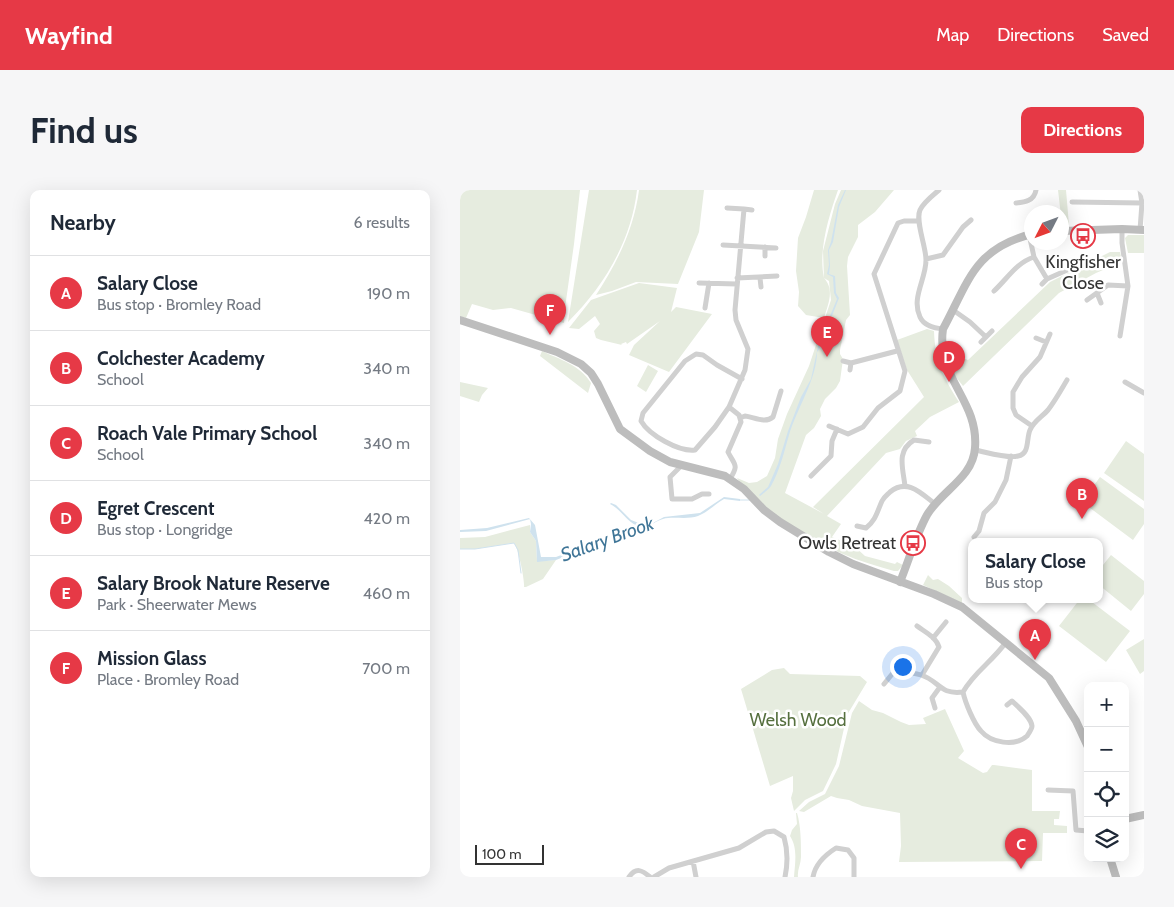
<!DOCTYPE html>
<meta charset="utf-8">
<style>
body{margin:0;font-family:Cabin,sans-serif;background:#f6f6f7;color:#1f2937}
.controls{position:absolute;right:15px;bottom:15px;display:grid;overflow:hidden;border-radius:10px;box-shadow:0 5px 20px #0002}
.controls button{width:45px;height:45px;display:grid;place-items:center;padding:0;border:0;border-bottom:1px solid #e0e1e3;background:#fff;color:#1f2937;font:25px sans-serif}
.compass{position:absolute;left:564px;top:15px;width:45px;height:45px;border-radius:50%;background:#fff;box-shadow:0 5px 20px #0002;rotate:228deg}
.scale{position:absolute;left:15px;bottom:12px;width:69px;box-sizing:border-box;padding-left:5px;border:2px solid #333;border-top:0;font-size:14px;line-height:18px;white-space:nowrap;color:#333;-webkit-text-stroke:4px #fff;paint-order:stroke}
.you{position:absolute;left:442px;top:476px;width:18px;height:18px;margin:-12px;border:4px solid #fff;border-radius:50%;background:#1a73e8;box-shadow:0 0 0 8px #1a73e833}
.badge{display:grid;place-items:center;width:32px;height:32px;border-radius:50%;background:#e63946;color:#fff;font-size:16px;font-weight:700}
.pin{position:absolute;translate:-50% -41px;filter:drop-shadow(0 1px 2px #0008)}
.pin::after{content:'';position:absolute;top:26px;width:18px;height:15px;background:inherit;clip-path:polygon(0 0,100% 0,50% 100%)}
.popup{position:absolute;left:508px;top:348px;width:135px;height:65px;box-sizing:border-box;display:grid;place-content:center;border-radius:10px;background:#fff;filter:drop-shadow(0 1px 4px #0005);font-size:16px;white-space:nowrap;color:#747a83}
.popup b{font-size:19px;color:#1f2937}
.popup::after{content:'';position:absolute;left:50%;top:100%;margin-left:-10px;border:10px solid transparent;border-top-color:#fff}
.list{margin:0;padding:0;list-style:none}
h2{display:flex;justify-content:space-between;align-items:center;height:65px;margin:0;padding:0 20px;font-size:21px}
h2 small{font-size:16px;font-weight:400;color:#747a83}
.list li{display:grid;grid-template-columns:32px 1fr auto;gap:15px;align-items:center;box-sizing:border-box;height:75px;padding:0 20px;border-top:1px solid #e0e1e3}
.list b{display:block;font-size:19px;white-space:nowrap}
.list p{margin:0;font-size:16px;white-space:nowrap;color:#747a83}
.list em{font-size:16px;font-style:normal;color:#747a83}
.icon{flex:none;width:28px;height:28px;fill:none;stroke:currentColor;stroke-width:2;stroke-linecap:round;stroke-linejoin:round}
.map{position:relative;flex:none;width:684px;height:687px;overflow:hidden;border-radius:10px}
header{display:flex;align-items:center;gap:30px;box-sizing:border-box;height:70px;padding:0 25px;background:#e63946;color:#fff}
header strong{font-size:24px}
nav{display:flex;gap:28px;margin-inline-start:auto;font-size:18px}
.intro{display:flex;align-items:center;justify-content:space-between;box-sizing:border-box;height:120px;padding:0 30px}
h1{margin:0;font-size:35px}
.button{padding:12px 22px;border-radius:10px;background:#e63946;color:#fff;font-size:18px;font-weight:700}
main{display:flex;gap:30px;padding:0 30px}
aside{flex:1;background:#fff;border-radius:10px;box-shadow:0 5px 20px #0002}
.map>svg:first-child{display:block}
.green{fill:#e6ecdf}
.water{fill:#cfe2ee}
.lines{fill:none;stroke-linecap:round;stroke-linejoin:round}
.stream{stroke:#cfe2ee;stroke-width:1}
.street{stroke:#d0d0d0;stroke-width:5}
.secondary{stroke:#bdbdbd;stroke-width:8}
.labels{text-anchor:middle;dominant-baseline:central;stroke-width:5;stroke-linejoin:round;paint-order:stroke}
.poi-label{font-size:18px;fill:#333;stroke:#fff}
.park-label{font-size:18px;fill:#56703f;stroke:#fff}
.water-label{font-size:19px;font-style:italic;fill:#3f7597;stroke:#fff}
</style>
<header>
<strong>Wayfind</strong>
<nav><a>Map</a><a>Directions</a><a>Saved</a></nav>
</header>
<div class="intro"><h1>Find us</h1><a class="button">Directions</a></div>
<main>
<aside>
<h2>Nearby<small>6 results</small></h2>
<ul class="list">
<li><span class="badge">A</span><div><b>Salary Close</b><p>Bus stop · Bromley Road</p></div><em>190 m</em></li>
<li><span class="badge">B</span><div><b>Colchester Academy</b><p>School</p></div><em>340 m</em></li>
<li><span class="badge">C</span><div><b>Roach Vale Primary School</b><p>School</p></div><em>340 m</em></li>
<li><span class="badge">D</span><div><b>Egret Crescent</b><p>Bus stop · Longridge</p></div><em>420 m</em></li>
<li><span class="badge">E</span><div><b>Salary Brook Nature Reserve</b><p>Park · Sheerwater Mews</p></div><em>460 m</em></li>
<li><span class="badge">F</span><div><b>Mission Glass</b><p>Place · Bromley Road</p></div><em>700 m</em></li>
</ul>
</aside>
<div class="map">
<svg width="684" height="687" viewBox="0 0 684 687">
<rect width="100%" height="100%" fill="#fff"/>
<path class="green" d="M0 0H120L114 54 105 118 104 133 51 118 33 120 12 114 6 128 0 126Z
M129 0H177C171 52 144 96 108 132Z
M179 0H244L239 42 218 94 176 92 152 101 136 105C157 73 174 39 179 0Z
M354 0H378C369 26 358 60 364 88L363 61 375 14 381 0H434L415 22 398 35V47L388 67 387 76 390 125 386 130 380 160V164L383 169 380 191 376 198 365 209 360 219 361 226 354 238 346 245 325 303 364 324 353 317 464 207 447 180 437 150 467 139 474 141C475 171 483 187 499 212L470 227 455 241 457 246 446 251 440 259 426 263 367 326 381 334 372 347 394 356 405 366 435 374 437 372 443 375 438 381H434C417 376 399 371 383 364 352 350 295 317 277 288L289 293 297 292 307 286 315 268 318 249 327 224 349 176 371 110 369 91 364 88C375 100 368 114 364 128L346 125 338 116 339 102 336 81 338 48 346 27Z
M598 0H606L609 35H602Z
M668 45H684V63H668L665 48Z
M650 62H660L662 72 636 83 599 103 503 196 492 182 485 161 508 170 590 92Z
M179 93 217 98 211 122 216 117 252 124 209 182 169 165 174 155 200 131 167 154 166 152 161 154 162 155 141 150 136 148 134 141 140 134 135 126 119 139 109 138 131 110Z
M82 161C99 169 120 175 131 193L128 203 80 166Z
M188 175 198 181 186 202 177 196Z
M0 192 28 198 22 205 19 212 0 206Z
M666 251 684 264V311L644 283Z
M640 287 684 319V334L673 350 622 312Z
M70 335V342L76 351 77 371 96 370 83 389 66 397H64C65 390 58 357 54 353L15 359H0V348L25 347Z
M651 365 684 391V404L671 421 639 395V380Z
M468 385 473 390 478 389 489 396 502 408V413L463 395Z
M620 409H628L670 441 646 472 599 436Z
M684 449V481L680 484 666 460Z
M324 478 330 484 400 486 407 492 387 525 376 574 363 601 345 610 334 621 331 608 333 601V586L310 596 281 499 312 480Z
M399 511 412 520 423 523 441 532 449 535 466 534 463 528 485 519 504 561 498 568 523 583 527 582 532 575H534L572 580V621H600L599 629H594V635L607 636V643H583L582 671 439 672 441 656 440 623 402 616 389 610 377 608 371 606 344 622 339 621 349 612 365 604 379 576 392 523Z
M336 623H337C341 636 341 653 341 667 341 674 337 680 338 687H334C335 673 338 658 330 646L332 640 337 634Z"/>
<path class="water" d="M385 0H386L379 17 373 52 369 60 370 76 369 84 375 86 376 103 379 108 372 126H370L377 109 374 103 373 87 367 84 369 75 368 60 371 52 378 15Z
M369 128 371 129C368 136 365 142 362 150 360 155 361 158 357 162 357 189 337 218 329 245 324 262 320 280 311 296 308 300 304 303 300 306L299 305 308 297 318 274 328 241 341 207 351 189 359 152Z
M264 307 280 309V311L264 309C255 314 248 322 238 326 227 330 213 326 203 329 192 332 179 346 168 341L175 340 180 337C167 333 162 320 150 314L151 313 156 315 171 330 184 335 191 334 204 327 240 323Z
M69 328 75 335 81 367H96L149 347V349L96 370 77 372 76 351 70 342 71 334 70 329 26 341 0 342V340L27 338Z"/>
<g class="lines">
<path class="stream" d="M280 310H291
M0 359H15L54 353 58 360 61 383"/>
<path class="street" d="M479 0C473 5 463 13 460 20 455 31 466 56 466 70 466 89 451 108 460 127 464 136 474 138 483 139
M680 0 682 13 680 40
M612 12 682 13
M556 13C565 12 574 11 576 0
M267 18 284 19 275 120 276 130 288 159 285 180 269 217 279 225 281 232 268 262C275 276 279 274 270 289
M284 19 292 20
M569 44 574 67 587 89 614 77
M263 55 316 58
M305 66V57
M466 69 483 65 503 37 511 30
M277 88 317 86
M300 88 301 97
M239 93 277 94
M582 94 587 89
M534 101C548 88 556 73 574 67
M637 103 641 113
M627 110 648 95 668 96
M245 118 249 93
M493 120 510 132 526 147
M660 146 668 96 662 53V39
M576 148 586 152
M521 152 532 141
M383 171 391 173 390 180
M391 173 437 161
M665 192 684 203
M269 217 255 237 235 260C219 262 189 245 181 231L183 223 225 171 236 164 243 165 257 175 282 189
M280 228 285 226C294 227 305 234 313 227L321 201
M369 236 388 244 403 237 418 218 440 201 445 181 414 84 438 33 444 31H459
M572 236 556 225 553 218V202L562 187 580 167 590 144
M515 260C526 262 548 269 558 266 570 264 566 249 570 240 574 231 582 227 588 220 595 211 601 200 607 190
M221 276 210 287 212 309H232L242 304H249
M351 286 371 266 372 251 377 239
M445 296C443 278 436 261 454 250L469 252
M397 336 406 338C416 330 417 322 422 311 424 307 427 305 430 302 447 288 461 303 475 314
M514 347 519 341 524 323 535 312 546 290 551 266
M457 436C465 442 476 447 479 457L462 485
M473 448 486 432
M546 452C533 471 514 482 503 502 505 512 514 534 521 541 531 553 555 557 567 546 569 543 572 539 572 536 571 527 558 517 552 511L547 515
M424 494 433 483C442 482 452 482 461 485 480 491 479 505 503 502
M475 518 472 508 480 497
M588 600 613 601 616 640 628 641
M233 671 236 687
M169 687C176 677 182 680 190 687
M194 687 209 678 279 658 306 642 314 641 324 647C328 661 328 673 325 687
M353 687C355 675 365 665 376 658L388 660 394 668V687"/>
<path class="secondary" d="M602 41 662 39 684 40
M0 130 97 162 121 174 131 183 138 194 160 239 190 261 210 272 265 286 284 299 304 320 320 332 369 362 393 374 474 404 502 417 589 488 616 531 628 557
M440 392C449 370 456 345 467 325 481 301 513 288 515 258 519 210 476 189 483 139 508 93 514 58 572 44
M665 629 684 625
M650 668 656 687"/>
</g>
<defs>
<symbol id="bus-ring" viewBox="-11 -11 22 22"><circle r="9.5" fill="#fff" stroke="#e63946" stroke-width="1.5"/><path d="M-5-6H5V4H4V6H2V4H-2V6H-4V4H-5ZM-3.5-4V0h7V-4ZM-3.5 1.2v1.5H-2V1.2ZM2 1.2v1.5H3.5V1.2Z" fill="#e63946"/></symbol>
</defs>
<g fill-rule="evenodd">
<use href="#bus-ring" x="609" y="32" width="28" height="28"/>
<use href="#bus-ring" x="439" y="339" width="28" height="28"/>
</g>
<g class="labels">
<g class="poi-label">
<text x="623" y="72">Kingfisher<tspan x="623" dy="21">Close</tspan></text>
<text x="436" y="353" text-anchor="end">Owls Retreat</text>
</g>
<g class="park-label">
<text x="338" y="530">Welsh Wood</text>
</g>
<g class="water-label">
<text transform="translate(147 349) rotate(-20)">Salary Brook</text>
</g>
</g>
</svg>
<div class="controls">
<button>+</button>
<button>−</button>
<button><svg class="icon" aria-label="locate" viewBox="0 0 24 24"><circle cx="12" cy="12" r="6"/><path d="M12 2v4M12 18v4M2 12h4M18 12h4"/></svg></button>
<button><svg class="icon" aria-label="layers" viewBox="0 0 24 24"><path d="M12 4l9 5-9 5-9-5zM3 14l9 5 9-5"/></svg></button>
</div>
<svg class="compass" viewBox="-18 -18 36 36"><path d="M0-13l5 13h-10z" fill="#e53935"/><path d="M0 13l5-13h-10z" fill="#747a83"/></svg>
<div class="scale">100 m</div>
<div class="you"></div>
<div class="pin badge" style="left:575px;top:470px">A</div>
<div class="popup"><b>Salary Close</b>Bus stop</div>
<div class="pin badge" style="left:622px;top:329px">B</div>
<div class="pin badge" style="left:561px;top:679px">C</div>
<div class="pin badge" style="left:489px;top:192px">D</div>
<div class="pin badge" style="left:367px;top:167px">E</div>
<div class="pin badge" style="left:90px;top:145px">F</div>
</div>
</main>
